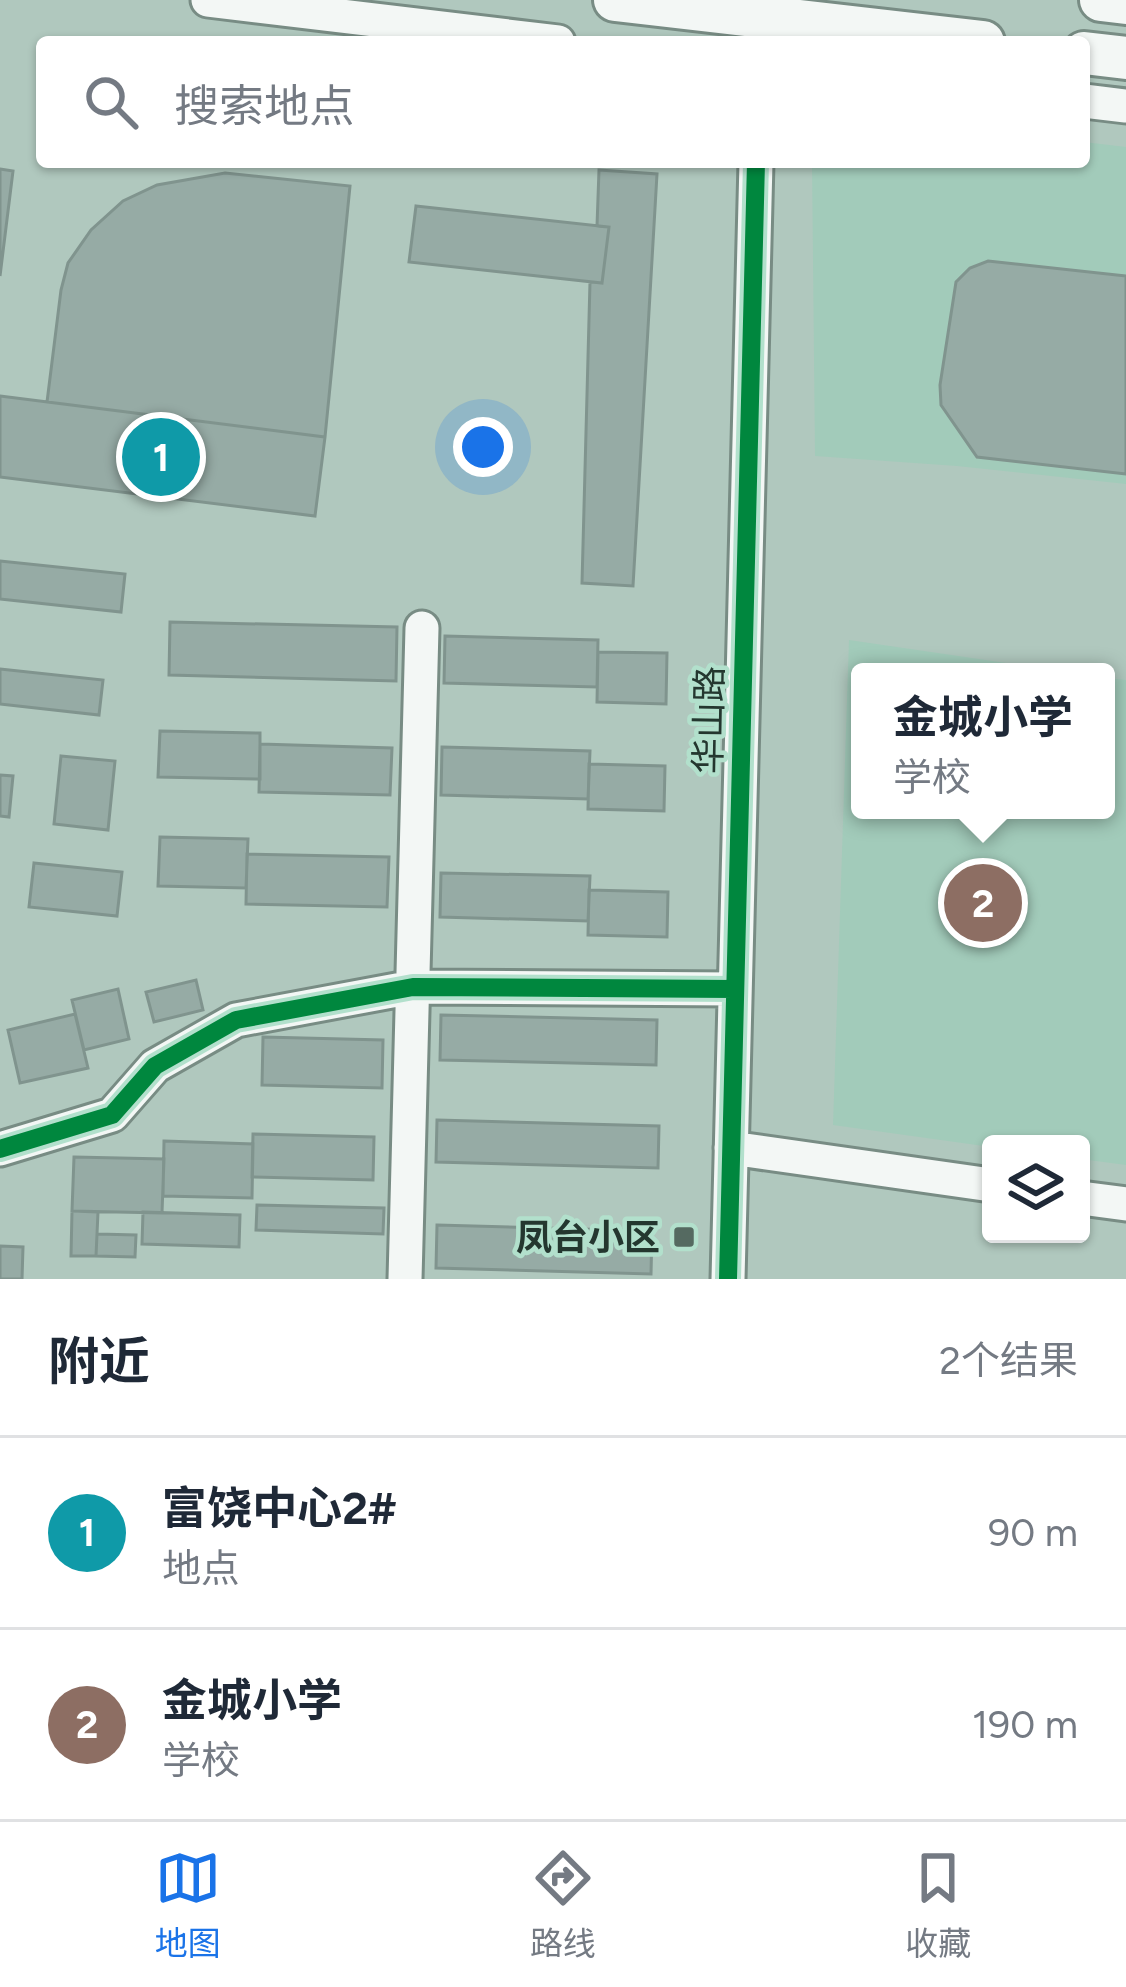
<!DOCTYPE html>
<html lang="zh">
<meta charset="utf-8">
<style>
body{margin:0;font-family:Figtree,"Noto Sans SC",sans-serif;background:#f6f6f7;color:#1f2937}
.controls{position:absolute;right:36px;bottom:36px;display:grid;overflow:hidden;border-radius:12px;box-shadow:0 3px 9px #0004}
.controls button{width:108px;height:108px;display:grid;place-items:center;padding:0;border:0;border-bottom:3px solid #e0e1e3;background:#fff;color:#1f2937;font:60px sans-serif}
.you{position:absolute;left:483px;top:447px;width:42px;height:42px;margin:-30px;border:9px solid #fff;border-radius:50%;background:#1a73e8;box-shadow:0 0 0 18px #1a73e833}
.badge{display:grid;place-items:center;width:78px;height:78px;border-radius:50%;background:#1a73e8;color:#fff;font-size:39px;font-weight:700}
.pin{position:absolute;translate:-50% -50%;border:6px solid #fff;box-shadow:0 3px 12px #0006}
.popup{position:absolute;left:851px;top:663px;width:264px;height:156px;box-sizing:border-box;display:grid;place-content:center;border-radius:12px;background:#fff;filter:drop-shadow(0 3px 9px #0005);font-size:39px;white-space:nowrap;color:#747a83}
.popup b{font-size:45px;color:#1f2937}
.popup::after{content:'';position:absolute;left:50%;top:100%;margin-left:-24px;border:24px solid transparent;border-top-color:#fff}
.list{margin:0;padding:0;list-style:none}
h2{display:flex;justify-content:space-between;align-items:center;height:156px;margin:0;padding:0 48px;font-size:51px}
h2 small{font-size:39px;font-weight:400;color:#747a83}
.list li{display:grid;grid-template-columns:78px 1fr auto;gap:36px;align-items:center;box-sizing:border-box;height:192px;padding:0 48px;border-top:3px solid #e0e1e3}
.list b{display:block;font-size:45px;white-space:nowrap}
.list p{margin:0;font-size:39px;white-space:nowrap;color:#747a83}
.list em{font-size:39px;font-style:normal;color:#747a83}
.icon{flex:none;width:66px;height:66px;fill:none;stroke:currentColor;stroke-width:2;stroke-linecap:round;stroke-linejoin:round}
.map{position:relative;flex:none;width:1126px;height:1279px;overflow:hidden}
.search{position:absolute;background:#fff;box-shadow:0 3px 9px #0004;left:36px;right:36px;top:36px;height:132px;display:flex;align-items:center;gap:30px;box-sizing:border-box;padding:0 42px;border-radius:12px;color:#747a83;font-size:45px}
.sheet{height:540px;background:#fff}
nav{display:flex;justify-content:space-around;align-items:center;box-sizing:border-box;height:168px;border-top:3px solid #e0e1e3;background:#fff;font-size:33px;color:#747a83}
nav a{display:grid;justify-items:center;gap:6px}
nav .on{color:#1a73e8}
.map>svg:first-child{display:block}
.built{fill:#a2cbba}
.building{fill:#96aba5;stroke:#80948e;stroke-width:3}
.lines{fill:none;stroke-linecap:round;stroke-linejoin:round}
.minor-casing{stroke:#788c84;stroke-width:39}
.major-casing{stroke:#788c84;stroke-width:48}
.minor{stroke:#f3f7f5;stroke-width:33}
.major{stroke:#f3f7f5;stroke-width:42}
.cycleway-casing{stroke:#b2e0cc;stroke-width:26}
.cycleway{stroke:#00873e;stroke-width:18}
.poi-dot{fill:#556a61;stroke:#b2e0cc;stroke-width:4.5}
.labels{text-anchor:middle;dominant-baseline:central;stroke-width:9;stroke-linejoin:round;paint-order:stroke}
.street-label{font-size:36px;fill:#24372f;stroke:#b2e0cc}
.poi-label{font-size:36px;font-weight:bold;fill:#24372f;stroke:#b2e0cc;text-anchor:end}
</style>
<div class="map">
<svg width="1126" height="1279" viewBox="0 0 1126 1279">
<rect width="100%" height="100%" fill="#b0c8be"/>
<path class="built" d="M1084 142 1126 147V484L957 466 815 456 812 162H1084Z
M849 640 1068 672H860V810H1106V678L1126 680V1165L1081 1159V1144L991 1147 833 1125Z"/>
<path class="building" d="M0 169 13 171 0 276Z
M599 170 657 174 633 586 582 583 590 282 602 283 609 227 597 226Z
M225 173 350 186 325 437 47 402 61 290 68 263 91 230 123 201 157 185Z
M416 206 609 227 602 283 409 262Z
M988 261 1126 276V474L977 457 941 405 940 385 956 282 970 268Z
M0 396 325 437 315 516 0 477Z
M0 561 125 574 121 612 0 599Z
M170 622 397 627 396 681 169 675Z
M445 636 598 640 597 687 444 683Z
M598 652 667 653 666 704 597 702Z
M0 669 103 680 99 715 0 704Z
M160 731 260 733V779L158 777Z
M260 744 392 748 390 795 259 792Z
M442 747 590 751 588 799 441 795Z
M61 756 115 761 108 830 54 824Z
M589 764 665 766 664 811 588 809Z
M0 775 13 776 9 817 0 816Z
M160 837 248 839 246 888 158 886Z
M247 854 389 857 387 907 246 904Z
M34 863 122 872 117 916 29 907Z
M441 873 590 876 588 921 440 917Z
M589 890 668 892 667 937 588 935Z
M196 980 203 1010 154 1022 146 992Z
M118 989 129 1039 84 1050 72 1000Z
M75 1014 88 1068 20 1083 8 1030Z
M441 1015 657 1020 656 1065 440 1060Z
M263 1037 383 1040 382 1088 262 1085Z
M437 1120 659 1126 658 1168 436 1162Z
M253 1134 374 1137 373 1180 252 1177Z
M164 1141 253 1144 252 1198 163 1196Z
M74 1157 164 1159 162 1213 72 1211Z
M257 1205 384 1208 383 1234 256 1230Z
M72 1211 98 1212 96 1256H71Z
M143 1212 240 1215 239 1247 142 1244Z
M437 1225 652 1231 651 1274 436 1268Z
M97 1234 136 1235 135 1257 96 1256Z
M0 1246 23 1247 22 1279H0Z"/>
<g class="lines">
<defs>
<path id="minor" d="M208 0 558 42
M1084 101 1126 106
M731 1148 991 1185
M0 1149 112 1115 155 1066 236 1020 413 987 735 989
M1081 1198 1126 1204
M405 1279 422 628
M728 1279 756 162"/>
<path id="major" d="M615 0 983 42
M1101 0 1126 3
M1084 53 1126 58"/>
</defs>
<use href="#minor" class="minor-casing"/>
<use href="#major" class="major-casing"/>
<use href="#minor" class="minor"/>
<use href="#major" class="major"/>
<defs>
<path id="cycleway" d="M0 1149 112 1115 155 1066 236 1020 413 987 735 989
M728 1279 756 162"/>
</defs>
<use href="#cycleway" class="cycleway-casing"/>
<use href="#cycleway" class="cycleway"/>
</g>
<rect class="poi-dot" x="672" y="1225" width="24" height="24" rx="6"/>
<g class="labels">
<g class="street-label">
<text transform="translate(709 720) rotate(-89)">华山路</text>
</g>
<g class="poi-label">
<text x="660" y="1237">凤台小区</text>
</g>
</g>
</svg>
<div class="controls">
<button><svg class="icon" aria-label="layers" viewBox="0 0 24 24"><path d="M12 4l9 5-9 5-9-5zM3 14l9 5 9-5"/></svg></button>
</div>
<div class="you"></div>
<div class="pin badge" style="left:161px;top:457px;background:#0f9aa8">1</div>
<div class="pin badge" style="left:983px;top:903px;background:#8d6e63">2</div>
<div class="popup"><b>金城小学</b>学校</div>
<div class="search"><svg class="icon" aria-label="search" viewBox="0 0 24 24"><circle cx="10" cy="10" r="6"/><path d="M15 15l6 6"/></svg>搜索地点</div>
</div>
<section class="sheet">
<h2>附近<small>2个结果</small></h2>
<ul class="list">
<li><span class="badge" style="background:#0f9aa8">1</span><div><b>富饶中心2#</b><p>地点</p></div><em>90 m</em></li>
<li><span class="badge" style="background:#8d6e63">2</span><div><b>金城小学</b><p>学校</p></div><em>190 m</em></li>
</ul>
</section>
<nav>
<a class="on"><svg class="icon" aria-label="map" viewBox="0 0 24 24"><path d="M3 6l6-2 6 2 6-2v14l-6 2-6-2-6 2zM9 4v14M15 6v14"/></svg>地图</a>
<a><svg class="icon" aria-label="directions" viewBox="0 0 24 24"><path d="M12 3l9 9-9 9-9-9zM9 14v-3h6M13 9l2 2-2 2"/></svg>路线</a>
<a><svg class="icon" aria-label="saved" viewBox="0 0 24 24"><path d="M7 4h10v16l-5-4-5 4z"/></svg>收藏</a>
</nav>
